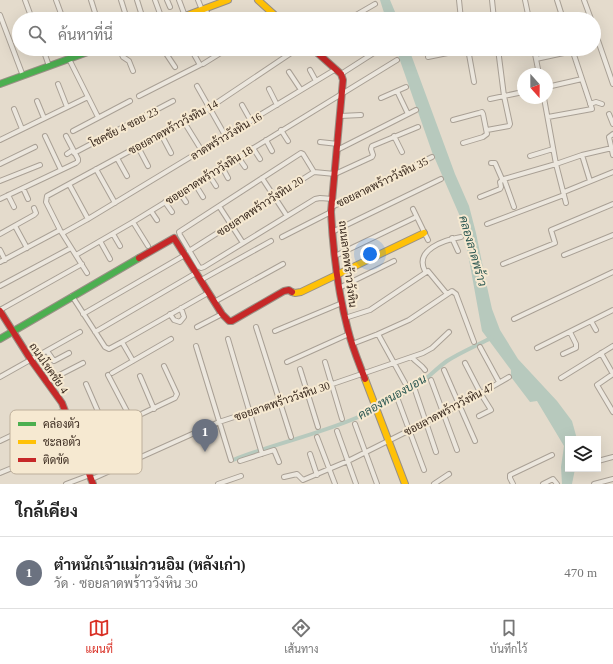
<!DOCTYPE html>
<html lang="th">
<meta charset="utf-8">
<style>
body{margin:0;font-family:"Times New Roman",Sarabun,serif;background:#f6f6f6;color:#222}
.controls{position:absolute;right:12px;bottom:12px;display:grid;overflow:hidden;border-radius:0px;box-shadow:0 4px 16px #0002}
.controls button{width:36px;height:36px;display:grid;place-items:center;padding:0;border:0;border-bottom:1px solid #e0e0e0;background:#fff;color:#222;font:20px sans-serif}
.compass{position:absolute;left:517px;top:68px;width:36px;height:36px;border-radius:50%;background:#fff;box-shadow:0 4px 16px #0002;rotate:159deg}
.you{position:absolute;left:370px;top:254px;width:14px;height:14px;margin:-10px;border:3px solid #fff;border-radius:50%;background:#1a73e8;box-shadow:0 0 0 6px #1a73e833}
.badge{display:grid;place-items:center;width:26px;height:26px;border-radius:50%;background:#d93025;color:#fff;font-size:13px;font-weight:700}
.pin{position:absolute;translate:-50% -33px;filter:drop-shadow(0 1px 2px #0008)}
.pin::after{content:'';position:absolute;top:21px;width:14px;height:12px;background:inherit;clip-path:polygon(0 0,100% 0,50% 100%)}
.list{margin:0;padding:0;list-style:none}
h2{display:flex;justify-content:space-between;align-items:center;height:52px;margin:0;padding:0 16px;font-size:17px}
h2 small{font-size:13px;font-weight:400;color:#767676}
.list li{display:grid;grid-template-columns:26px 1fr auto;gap:12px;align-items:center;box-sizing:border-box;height:72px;padding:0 16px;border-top:1px solid #e0e0e0}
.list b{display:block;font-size:15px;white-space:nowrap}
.list p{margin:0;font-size:13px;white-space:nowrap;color:#767676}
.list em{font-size:13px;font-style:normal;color:#767676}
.icon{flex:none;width:22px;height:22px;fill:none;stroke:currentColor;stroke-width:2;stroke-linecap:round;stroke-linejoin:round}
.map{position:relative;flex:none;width:613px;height:484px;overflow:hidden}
.search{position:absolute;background:#fff;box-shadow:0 4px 16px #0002;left:12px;right:12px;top:12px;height:44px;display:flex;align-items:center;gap:10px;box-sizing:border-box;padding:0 14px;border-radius:22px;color:#767676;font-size:15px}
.sheet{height:124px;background:#fff}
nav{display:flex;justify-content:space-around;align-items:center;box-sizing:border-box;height:56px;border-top:1px solid #e0e0e0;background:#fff;font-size:11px;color:#767676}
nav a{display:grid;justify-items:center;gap:2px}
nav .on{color:#d93025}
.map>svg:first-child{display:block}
.water{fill:#b7c9bd}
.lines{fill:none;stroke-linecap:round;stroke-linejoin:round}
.canal{stroke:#b7c9bd;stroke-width:4}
.street-casing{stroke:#a9a095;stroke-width:6}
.fast-casing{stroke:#999085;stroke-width:8}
.slow-casing{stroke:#999085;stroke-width:8}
.jam-casing{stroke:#999085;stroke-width:8}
.street{stroke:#ece7de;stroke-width:4}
.fast{stroke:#4caf50;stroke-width:6}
.slow{stroke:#ffc107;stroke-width:6}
.jam{stroke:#c62828;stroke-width:6}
.labels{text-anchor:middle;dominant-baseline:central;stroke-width:4;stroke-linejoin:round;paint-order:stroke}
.street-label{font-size:11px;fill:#38281d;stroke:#f6e9d1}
.water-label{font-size:12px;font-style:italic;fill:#2c5852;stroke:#f6e9d1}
.key{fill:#f6e9d1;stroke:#bdaf9b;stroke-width:1}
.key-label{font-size:11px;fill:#38281d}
</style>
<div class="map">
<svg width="613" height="484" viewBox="0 0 613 484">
<rect width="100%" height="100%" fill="#e4dbcc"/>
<path class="water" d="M380 0H390L398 19H386Z
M396 49H409L455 174 469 206 476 233 486 282 492 309 500 330 518 359 557 401 572 421 577 439H568V469H575L572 484H562L561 467 564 446 537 401 530 402 511 377V370L482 331 462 221 432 152Z"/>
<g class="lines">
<path class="canal" d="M233 460C276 443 321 434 363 415 382 407 402 395 419 384 429 377 437 368 447 361 461 352 478 345 493 337"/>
<defs>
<path id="street" d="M25 0 32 19
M56 0 63 19
M91 0 97 19
M121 0 127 19
M137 0 143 19
M155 0 162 19
M167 0 170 7
M179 0 185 16
M198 0 202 10
M459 0 461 19
M492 0 494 19
M525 0 529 19
M557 0 563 19
M584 0 591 19
M205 8 210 19
M0 15 23 76
M349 19 375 4
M454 19 461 18
M594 29 613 84
M43 49 49 66
M73 49 75 57
M119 49 123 57 129 61 133 71
M163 49 175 67
M468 49 474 82
M534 49 539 74
M428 57 467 49
M69 59 98 117
M536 59 573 51
M203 64 227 49
M310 70 316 81
M289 72 301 90
M341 74 380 49
M58 84 67 107
M197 86 226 137
M547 87 582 79
M269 89 277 105
M397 91 408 114
M139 96 200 65 191 49
M381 98 406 87
M490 99 523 92
M37 101 44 118
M590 104 596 102 602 104
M242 105 251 121
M14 109 22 129
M609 114 613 124
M340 116 361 115
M548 117 592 109 572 49
M453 120 479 113 482 112 483 114 487 134 483 137 463 143
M184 122 202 151
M281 130 288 141
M487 130 509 126 510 124 504 96 498 49
M73 131 130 101
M161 134 171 153
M613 134 609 137 613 155
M45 136 61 170
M394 136 402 152
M0 140 88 97
M266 140 272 151
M320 142 338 144
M138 147 148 166
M253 148 260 159
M337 150 416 110
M74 153 173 101
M67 154 73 150
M582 155 590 181
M530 156 553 149
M238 157 245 167
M117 158 127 176
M491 163H495L502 179
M0 164 35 147
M222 167 228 178
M96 169 115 203
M314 172 303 154 301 153 182 230 179 232 180 235 199 267 201 268 204 267 315 199 320 198 333 199
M209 175 216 186
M262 178 287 216
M0 181 40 165
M69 184 88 219
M195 184 203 197
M23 188 28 199
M564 192 613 172
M180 193 186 202
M8 195 14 207
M480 197 500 189 501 187 500 182 504 179
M0 199 76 163 78 161V159L66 136
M165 202 172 212
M566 203 556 164 582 155 612 148
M219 206 243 243
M332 207 432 157
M514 207 504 179 556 164 544 98
M413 209 428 240
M151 211 157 220
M133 222 148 246
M487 224 564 195
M15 226 27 248
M332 232 441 179
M63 233 88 219 336 69
M0 234 34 215 36 213 34 208
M113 234 120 246
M282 237 331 212
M452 238 458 251
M100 241 110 259
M0 250 5 260
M189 251 314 172 335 174 372 157 373 155 371 149 372 146 418 127
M76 255 133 222 397 60
M564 255 613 235
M335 256 414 218
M0 262 60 230
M503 264 555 243 551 230 613 204
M425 271C414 250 444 240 461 237
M87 273 60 230 46 202 47 196 209 108 297 49
M201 280 271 241
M0 286 71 248
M339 288 394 261
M72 296 105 347 109 349 122 342 208 293
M214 302 283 264
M0 310 82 264
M83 314 185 255
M170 314 174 320 180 322 184 317 181 308
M345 318 370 310 428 271 447 294
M514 319 613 272
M591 321 596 330
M197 327 222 314
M256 327 291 437
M275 331 342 303
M95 332 196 273
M378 334 405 383
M228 339 262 454
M122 342 133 361
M352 344 378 334 409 320 452 291 456 294 474 342
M196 346 231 460
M480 347 499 382
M537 348 613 310
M47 351 54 361 69 353
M601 353 613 374
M563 354 576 348V344L570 332
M412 357C415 362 421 364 425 370
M287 362 349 334
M325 362 342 419
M465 363 481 394 491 410 479 416
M300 369 318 427
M444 370 475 441
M112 373 171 339
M613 374 597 385 613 412
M108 375 131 419
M140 376 154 409
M0 377 80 332
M561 378 613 346
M431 380 457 450
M46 382 83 363
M86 384 106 430
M415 390 436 452
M398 400 424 470
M355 424 377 484
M337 431 356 484
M317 437 335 484
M0 441 65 410
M310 454 317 475
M240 461 274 450 279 462
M598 461 613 457
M126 463 124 456 129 451H135L140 457
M0 473 131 419 175 398 177 394 164 366
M284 477 297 474 303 480 348 461 464 403 509 377
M92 479 219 422 280 402 423 353 432 348 449 332
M66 484 90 475
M218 484 241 476
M434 484 449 474
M513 484 510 478V475L552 455
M543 484 553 479 557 484
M594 484 613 479"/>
<path id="fast" d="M0 84 96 49
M0 339 139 258"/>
<path id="slow" d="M258 0 279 19
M177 19 228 0
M292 292 295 293 301 292 424 233
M365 379 405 484"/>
<path id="jam" d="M313 49 341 74 343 80 331 212C333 251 338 292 348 330 352 347 359 363 365 379
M139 258 174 238 222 314 229 321H232L284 291 289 290 292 292
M0 311 31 360 62 403 93 484"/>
</defs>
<use href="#street" class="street-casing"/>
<use href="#fast" class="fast-casing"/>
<use href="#slow" class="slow-casing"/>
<use href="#jam" class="jam-casing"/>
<use href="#street" class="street"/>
<use href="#fast" class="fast"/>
<use href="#slow" class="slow"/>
<use href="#jam" class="jam"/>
</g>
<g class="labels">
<g class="street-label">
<text transform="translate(124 127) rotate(-27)">โชคชัย 4 ซอย 23</text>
<text transform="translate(173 127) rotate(-29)">ซอยลาดพร้าววังหิน 14</text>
<text transform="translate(226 136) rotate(-31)">ลาดพร้าววังหิน 16</text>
<text transform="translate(209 175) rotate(-32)">ซอยลาดพร้าววังหิน 18</text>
<text transform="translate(382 182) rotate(-26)">ซอยลาดพร้าววังหิน 35</text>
<text transform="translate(260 206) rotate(-33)">ซอยลาดพร้าววังหิน 20</text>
<text transform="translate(348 264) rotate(83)">ถนนลาดพร้าววังหิน</text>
<text transform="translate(49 368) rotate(55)">ถนนโชคชัย 4</text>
<text transform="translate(282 401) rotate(-19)">ซอยลาดพร้าววังหิน 30</text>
<text transform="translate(449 409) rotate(-28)">ซอยลาดพร้าววังหิน 47</text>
</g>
<g class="water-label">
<text transform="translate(473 251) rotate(74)">คลองลาดพร้าว</text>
<text transform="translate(392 397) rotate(-30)">คลองหนองบอน</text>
</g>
</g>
<rect x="10" y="410" width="132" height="64" rx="6" class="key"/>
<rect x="18" y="422" width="18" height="4" fill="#4caf50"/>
<rect x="18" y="440" width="18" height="4" fill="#ffc107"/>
<rect x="18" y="458" width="18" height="4" fill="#c62828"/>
<g class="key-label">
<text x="43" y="428">คล่องตัว</text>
<text x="43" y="446">ชะลอตัว</text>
<text x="43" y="464">ติดขัด</text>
</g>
</svg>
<div class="controls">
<button><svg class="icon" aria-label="layers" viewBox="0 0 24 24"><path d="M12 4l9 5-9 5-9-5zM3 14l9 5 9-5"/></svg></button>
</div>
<svg class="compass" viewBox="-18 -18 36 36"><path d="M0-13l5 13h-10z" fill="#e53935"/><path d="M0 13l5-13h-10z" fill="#767676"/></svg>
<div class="you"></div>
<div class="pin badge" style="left:205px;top:452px;background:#6b7280">1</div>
<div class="search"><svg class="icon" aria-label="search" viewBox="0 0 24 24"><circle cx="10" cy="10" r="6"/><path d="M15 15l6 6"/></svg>ค้นหาที่นี่</div>
</div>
<section class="sheet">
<h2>ใกล้เคียง<small></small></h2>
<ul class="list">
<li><span class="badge" style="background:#6b7280">1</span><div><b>ตำหนักเจ้าแม่กวนอิม (หลังเก่า)</b><p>วัด · ซอยลาดพร้าววังหิน 30</p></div><em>470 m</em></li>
</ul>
</section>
<nav>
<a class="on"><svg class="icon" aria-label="map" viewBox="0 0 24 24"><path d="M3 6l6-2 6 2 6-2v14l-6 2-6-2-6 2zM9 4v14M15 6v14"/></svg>แผนที่</a>
<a><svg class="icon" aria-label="directions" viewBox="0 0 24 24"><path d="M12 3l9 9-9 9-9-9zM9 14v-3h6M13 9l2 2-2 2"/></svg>เส้นทาง</a>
<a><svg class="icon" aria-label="saved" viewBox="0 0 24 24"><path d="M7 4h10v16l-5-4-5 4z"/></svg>บันทึกไว้</a>
</nav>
